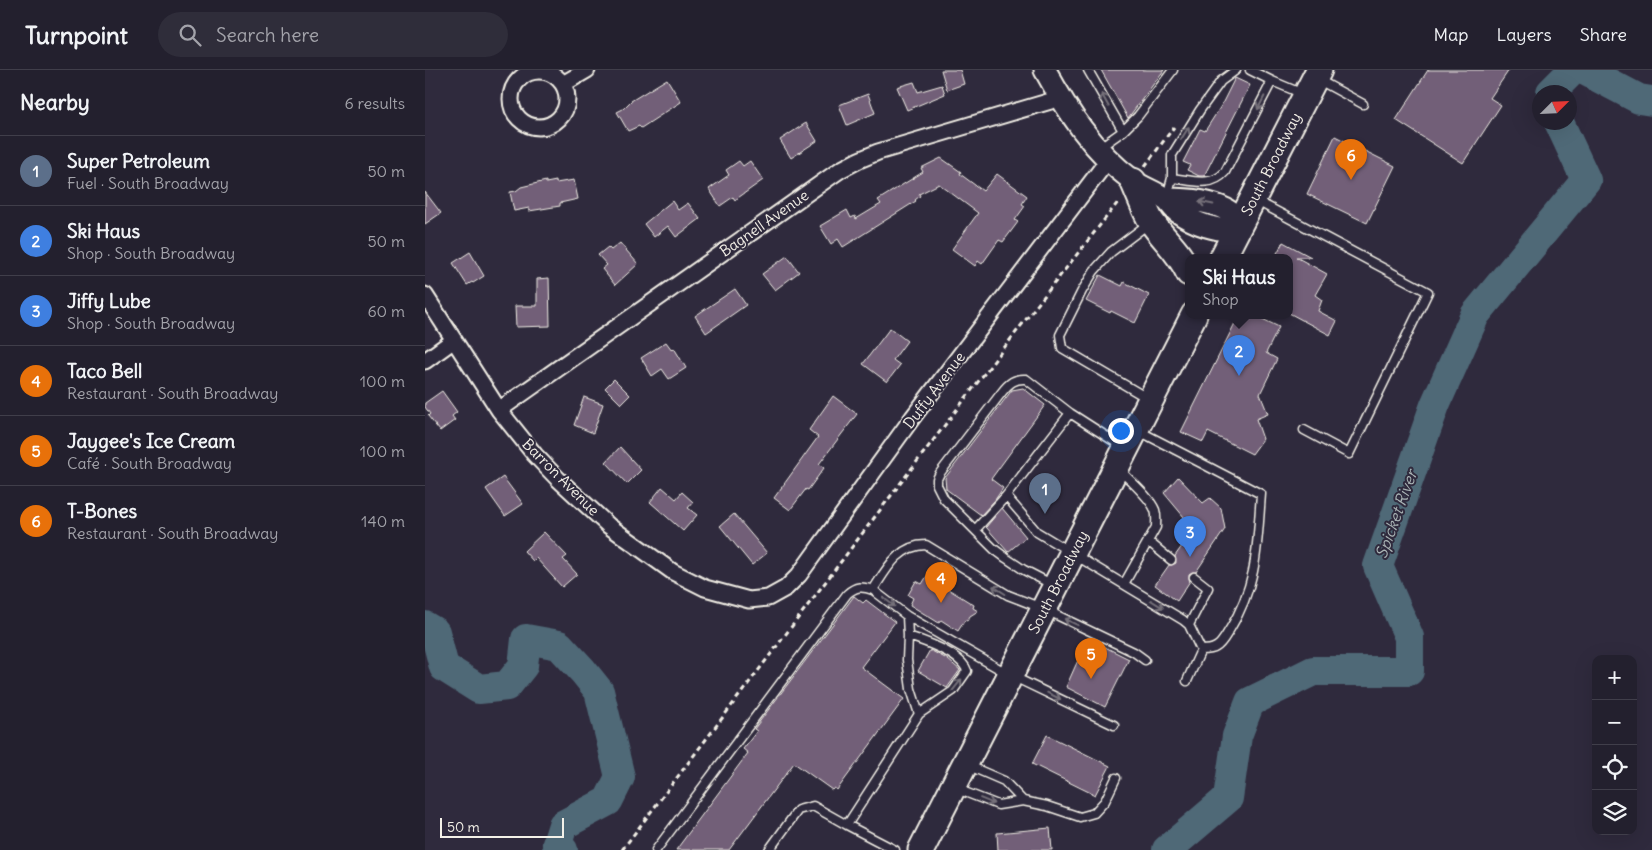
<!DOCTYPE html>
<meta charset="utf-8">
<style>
body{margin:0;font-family:Delius,sans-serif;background:#2f2d3a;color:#f1f3f6}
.controls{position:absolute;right:15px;bottom:15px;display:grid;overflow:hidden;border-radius:10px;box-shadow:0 5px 20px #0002}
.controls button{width:45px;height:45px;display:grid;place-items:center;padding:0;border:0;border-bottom:1px solid #403e4a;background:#23202e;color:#f1f3f6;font:25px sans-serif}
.compass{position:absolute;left:1107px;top:15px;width:45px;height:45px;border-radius:50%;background:#23202e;box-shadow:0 5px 20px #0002;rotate:66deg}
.scale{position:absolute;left:15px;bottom:12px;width:124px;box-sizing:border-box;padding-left:5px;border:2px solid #f4f1e8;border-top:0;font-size:14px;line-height:18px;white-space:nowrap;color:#f4f1e8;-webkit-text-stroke:4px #2f2a3d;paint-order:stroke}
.you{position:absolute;left:695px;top:360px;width:18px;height:18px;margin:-12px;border:4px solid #fff;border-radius:50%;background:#1a73e8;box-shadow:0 0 0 8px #1a73e833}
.badge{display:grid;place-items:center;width:32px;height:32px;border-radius:50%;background:#d93025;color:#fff;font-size:16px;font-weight:700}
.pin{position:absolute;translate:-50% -41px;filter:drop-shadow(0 1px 2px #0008)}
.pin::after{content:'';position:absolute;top:26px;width:18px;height:15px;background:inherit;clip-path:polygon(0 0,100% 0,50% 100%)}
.popup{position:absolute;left:760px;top:184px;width:108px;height:65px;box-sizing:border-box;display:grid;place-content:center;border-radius:10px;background:#23202e;filter:drop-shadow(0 1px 4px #0005);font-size:16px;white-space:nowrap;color:#a3a3aa}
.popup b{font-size:19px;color:#f1f3f6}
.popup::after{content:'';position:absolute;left:50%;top:100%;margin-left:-10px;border:10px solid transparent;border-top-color:#23202e}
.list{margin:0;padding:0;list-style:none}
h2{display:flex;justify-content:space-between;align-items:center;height:65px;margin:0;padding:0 20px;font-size:21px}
h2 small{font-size:16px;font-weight:400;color:#a3a3aa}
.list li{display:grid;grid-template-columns:32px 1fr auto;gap:15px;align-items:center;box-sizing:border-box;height:70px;padding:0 20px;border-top:1px solid #403e4a}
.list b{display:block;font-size:19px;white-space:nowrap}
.list p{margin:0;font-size:16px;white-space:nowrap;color:#a3a3aa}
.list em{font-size:16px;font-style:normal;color:#a3a3aa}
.icon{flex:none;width:28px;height:28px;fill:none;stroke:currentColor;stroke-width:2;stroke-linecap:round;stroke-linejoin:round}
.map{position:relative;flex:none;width:1227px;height:780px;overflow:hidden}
header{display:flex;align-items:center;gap:30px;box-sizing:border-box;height:70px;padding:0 25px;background:#23202e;border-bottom:1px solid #403e4a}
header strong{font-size:24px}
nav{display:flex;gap:28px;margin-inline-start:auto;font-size:18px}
.search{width:350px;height:45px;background:#2f2d3a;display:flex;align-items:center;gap:12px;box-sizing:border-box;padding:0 18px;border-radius:28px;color:#a3a3aa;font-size:19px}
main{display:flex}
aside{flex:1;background:#23202e}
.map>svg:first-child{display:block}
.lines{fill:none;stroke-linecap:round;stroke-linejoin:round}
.river{stroke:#4f6977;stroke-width:30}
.building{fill:#725f78;stroke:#f4f1e8}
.lane-casing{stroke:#f4f1e8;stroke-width:11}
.street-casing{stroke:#f4f1e8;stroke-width:19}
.secondary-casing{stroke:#f4f1e8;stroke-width:25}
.primary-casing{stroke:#f4f1e8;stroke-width:29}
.path{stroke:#f4f1e8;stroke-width:3;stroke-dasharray:5 4;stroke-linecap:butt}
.lane{stroke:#2f2a3d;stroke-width:8}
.street{stroke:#2f2a3d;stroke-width:15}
.secondary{stroke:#2f2a3d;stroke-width:21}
.primary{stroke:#2f2a3d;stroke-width:25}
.oneway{stroke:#747079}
.labels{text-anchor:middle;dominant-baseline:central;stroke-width:4;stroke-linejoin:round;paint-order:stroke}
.street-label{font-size:15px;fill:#f4f1e8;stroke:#2f2a3d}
.water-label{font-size:16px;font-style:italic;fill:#aab4b5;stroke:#2f2a3d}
</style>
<header>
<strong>Turnpoint</strong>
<div class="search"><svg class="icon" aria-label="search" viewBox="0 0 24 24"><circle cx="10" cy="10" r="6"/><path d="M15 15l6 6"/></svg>Search here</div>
<nav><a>Map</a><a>Layers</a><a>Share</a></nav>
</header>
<main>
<aside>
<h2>Nearby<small>6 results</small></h2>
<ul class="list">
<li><span class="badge" style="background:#5c6f8a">1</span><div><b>Super Petroleum</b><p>Fuel · South Broadway</p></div><em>50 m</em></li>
<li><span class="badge" style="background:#3f7fe0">2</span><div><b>Ski Haus</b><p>Shop · South Broadway</p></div><em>50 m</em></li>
<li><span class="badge" style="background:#3f7fe0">3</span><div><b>Jiffy Lube</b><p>Shop · South Broadway</p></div><em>60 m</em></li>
<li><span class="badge" style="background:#e8710a">4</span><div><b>Taco Bell</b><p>Restaurant · South Broadway</p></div><em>100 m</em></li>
<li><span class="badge" style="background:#e8710a">5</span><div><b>Jaygee's Ice Cream</b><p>Café · South Broadway</p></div><em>100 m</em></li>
<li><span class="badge" style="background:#e8710a">6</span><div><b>T-Bones</b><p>Restaurant · South Broadway</p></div><em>140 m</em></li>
</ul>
</aside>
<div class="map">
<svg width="1227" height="780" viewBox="0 0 1227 780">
<rect width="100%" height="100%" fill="#2f2a3d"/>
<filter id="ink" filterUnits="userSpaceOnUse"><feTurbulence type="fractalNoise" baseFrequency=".02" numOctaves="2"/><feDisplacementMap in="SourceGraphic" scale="10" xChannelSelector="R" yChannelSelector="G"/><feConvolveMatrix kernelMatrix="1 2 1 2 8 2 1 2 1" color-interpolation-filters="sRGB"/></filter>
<g filter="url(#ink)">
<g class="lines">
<path class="river" d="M1159 0 1214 29 1227 31
M1126 22 1148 0
M0 556 10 562 19 597 54 619 82 616 98 596 101 569 134 575 158 601 174 621 195 707 183 731 138 755 132 774 138 780
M742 780 803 728 812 666 825 632 888 601H984V567L953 496 1010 335 1050 245 1161 110 1134 52"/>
</g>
<path class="building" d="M516 0H535L539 14 522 20Z
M676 0H739L703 48Z
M1003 0H1084L1065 28 1076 35 1038 93 971 50Z
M810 8 825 15 779 106H774L762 100 765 95 758 92 775 59 780 61 796 36Z
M242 9 256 32 216 58 214 56 203 61 192 42 198 39 206 31Z
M489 12 493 22 517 15 520 24 482 40 472 17Z
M443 24 450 43 422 55 414 35Z
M381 53 392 71 366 88 355 70Z
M910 66 970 96 942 153 882 124Z
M516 88 536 102 535 104 558 121 572 104 602 126 597 134 600 136 590 150 593 152 578 172 574 170 557 194 553 191 550 196 527 179 553 143 514 114 494 124 495 126 490 130 491 131 418 177 413 169 406 174 395 156 422 140 426 148 430 146 431 149 456 134 453 130 498 102 496 98Z
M314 91 318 96 325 91 338 110 310 130 308 127 295 136 284 119 304 105 301 100Z
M149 110 153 129 135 133V136L104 141V138L89 141 85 122 91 121 96 117 121 111V113L131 111V113Z
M0 122 16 143 0 154Z
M247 131 253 140 263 133 275 149 251 167 243 156 229 167 219 154Z
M858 172 886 187H871L902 204 890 225 897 230 893 241 912 251 905 265 864 243V187H850Z
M195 173 213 194 190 215 177 199 182 195 173 185 183 177 186 180Z
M45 182 59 206 48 213 47 212 42 215 28 193Z
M362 186 374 202 350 220 337 204Z
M675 205 697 216 699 212 724 225 710 253 686 241 685 243 661 231Z
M124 208 125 256 91 257 90 236H112V209Z
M310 219 321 235 281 263 270 246Z
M814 245H829L854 257 841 283 852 289 835 324 843 344 831 349 838 369 827 384 783 362 778 372 756 362Z
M465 258 482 271 468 290 475 295 462 312 438 294Z
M241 272 247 280 249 278 261 298 244 309 237 299 227 306 216 288Z
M189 309 205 325 196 334 180 318Z
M598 318 620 335 566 409 578 418 570 430 556 445 521 419 520 408 587 320Z
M17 321 32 342 27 346 30 350 15 361 3 346 5 344 0 337V333Z
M408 326 432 344 394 394 399 398 383 420 381 419 365 440 349 428 393 367 384 360Z
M159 327 178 334 168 363 149 355Z
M195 377 216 400 202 414 181 392Z
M78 407 98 434 80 446 61 419Z
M753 407 778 433 785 428 796 438 800 459 771 502H767L764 504V509L765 511 752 531 730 515 744 495H747L751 493 750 486 769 459 739 423Z
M237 417 251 429 257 422 268 432 263 438 272 445 258 461 225 432Z
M577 438 601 467 583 482 561 457Z
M309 444 342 483 327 495 295 456Z
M119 462 142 486 138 489 152 504 137 517 111 488 108 491 99 481Z
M502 506 549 535 548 538 553 541 545 546 542 551 540 550 533 561 516 550 514 553 485 535 488 528 483 525 491 511 497 514Z
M429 526 438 533 441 530 470 552 436 597 479 629 412 720 409 718 407 720 369 693 304 780H251L323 683 318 679 332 661 329 659Z
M668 571 704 589 680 637 641 617 654 588 659 590Z
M505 580 522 589 535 600 522 618 493 601Z
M622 665 685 696 670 725 607 694Z
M625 758 627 780H573L572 763Z"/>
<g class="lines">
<defs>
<path id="lane" d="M663 0 698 61
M892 9 938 34
M847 11 878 24
M674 78 698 61 713 46 748 0
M747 108C766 110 786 118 800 102L847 11 825 0
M742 127 747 108V85L775 40 796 11 811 0
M830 130 1003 222 924 384 879 360
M722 328 637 278 635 265 657 221 669 201 686 182 723 154
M714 361 836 424C832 475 833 513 805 559 801 565 797 574 791 577 787 580 780 580 776 580L762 611
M698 377 645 343 581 426 612 462 758 550 764 555 776 580
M695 400C705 411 724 426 730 440 732 446 731 451 731 457L699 514
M551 459 581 426
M723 471 746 490
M628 515 599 500 581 488 569 479 519 429 512 415V409L515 403 577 322C584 313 590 308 601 309L645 343
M482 546 585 605 689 655
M764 555 783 518 769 507
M483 566C499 571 537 584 542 601L528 621 494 644
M542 695 579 711 598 731
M532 719 573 735 598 731 622 736 655 747 669 743 680 731 691 708
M231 780 422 524C431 516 437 516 448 520
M344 780 373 740 388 736 422 755
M470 780 422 755 494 644 486 619 482 590 483 566 482 546 448 520C461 500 473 475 501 475L583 525 619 539 709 582 720 590"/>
<path id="street" d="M86 29a28 28 0 1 1 56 0a28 28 0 1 1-56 0Z
M138 14 162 0
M0 225 74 340 110 385 133 409 184 456 248 502 280 518 324 530 343 528 361 518 374 505 488 347 683 90
M0 291 29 270
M74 340 415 100 434 90 453 82 636 28"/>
<path id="secondary" d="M620 0C643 42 668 81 707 110 717 118 730 121 740 129 745 132 748 139 753 142 771 155 790 159 810 162
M741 129C760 129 783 130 800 139 806 142 811 147 816 151"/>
<path id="primary" d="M708 111C714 124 719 139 726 151 739 170 754 181 764 203
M798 187 894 0
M496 780 769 245"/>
</defs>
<use href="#lane" class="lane-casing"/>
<use href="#street" class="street-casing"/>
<use href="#secondary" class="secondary-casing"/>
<use href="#primary" class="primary-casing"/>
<path class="path" d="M720 96 749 57
M197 780 487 398 605 244 694 131"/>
<use href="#lane" class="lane"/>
<use href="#street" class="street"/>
<use href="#secondary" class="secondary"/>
<use href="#primary" class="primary"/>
</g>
<defs><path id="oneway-shaft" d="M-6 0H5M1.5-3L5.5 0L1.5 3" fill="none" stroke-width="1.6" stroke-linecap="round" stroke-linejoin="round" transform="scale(1.25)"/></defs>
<g class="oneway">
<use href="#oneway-shaft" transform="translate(680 30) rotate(-119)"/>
<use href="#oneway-shaft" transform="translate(836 33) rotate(117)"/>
<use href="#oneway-shaft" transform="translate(760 63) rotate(-58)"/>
<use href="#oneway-shaft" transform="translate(781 133) rotate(-168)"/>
<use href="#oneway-shaft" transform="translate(574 520) rotate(-148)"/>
<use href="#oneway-shaft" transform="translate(464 532) rotate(37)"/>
<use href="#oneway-shaft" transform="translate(732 534) rotate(32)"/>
<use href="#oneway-shaft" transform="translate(646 552) rotate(-155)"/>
<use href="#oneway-shaft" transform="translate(532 615) rotate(-52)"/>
<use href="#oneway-shaft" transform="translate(629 626) rotate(26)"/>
<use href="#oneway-shaft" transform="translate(562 731) rotate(22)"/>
</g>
</g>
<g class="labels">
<g class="street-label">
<text transform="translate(846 94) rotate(-63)">South Broadway</text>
<text transform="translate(339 153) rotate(-35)">Bagnell Avenue</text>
<text transform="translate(509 320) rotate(-53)">Duffy Avenue</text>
<text transform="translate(136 407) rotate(45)">Barron Avenue</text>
<text transform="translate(633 512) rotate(-63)">South Broadway</text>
</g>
<g class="water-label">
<text transform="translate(971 444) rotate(-70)">Spicket River</text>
</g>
</g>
</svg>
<div class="controls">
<button>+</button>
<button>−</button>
<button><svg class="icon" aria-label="locate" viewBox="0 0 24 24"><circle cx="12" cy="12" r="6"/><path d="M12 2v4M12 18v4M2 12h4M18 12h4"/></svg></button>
<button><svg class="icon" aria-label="layers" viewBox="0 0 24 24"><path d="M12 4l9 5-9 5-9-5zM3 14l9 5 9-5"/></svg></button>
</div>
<svg class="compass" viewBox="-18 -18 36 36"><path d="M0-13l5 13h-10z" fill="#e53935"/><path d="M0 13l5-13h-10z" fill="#a3a3aa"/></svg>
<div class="scale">50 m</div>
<div class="you"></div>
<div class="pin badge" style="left:620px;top:444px;background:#5c6f8a">1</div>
<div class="pin badge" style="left:814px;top:306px;background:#3f7fe0">2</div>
<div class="popup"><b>Ski Haus</b>Shop</div>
<div class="pin badge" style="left:765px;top:487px;background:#3f7fe0">3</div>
<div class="pin badge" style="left:516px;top:533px;background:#e8710a">4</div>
<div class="pin badge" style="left:666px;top:609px;background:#e8710a">5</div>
<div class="pin badge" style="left:926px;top:110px;background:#e8710a">6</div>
</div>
</main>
